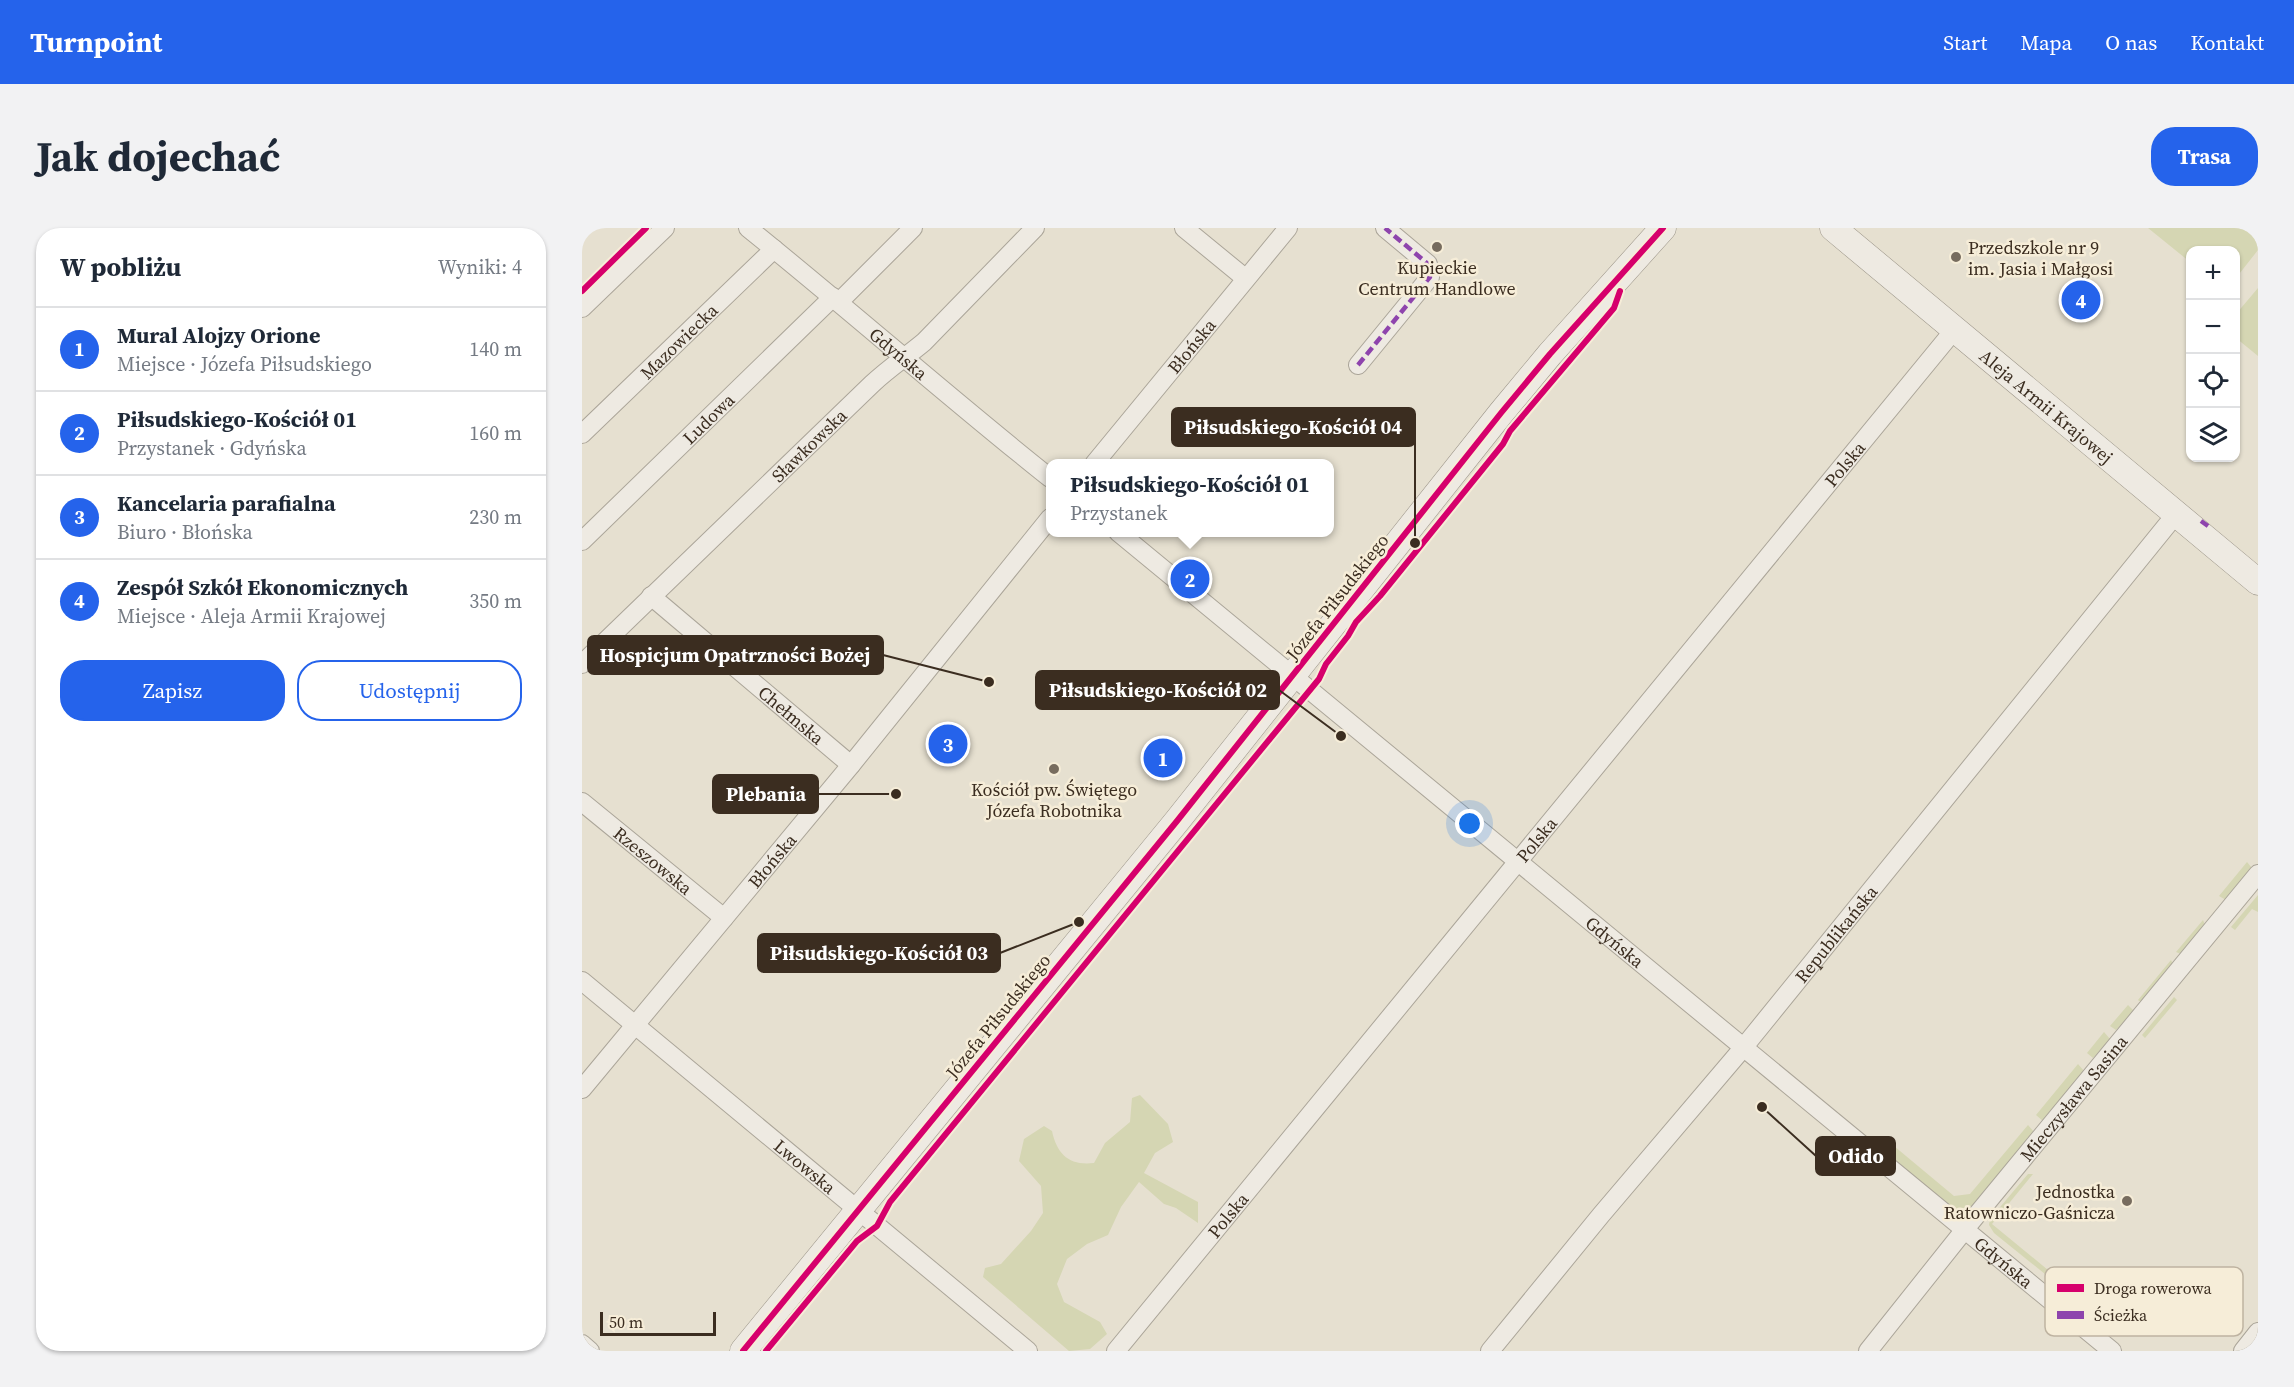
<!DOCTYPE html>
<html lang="pl">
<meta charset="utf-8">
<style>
body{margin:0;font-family:"Source Serif 4",serif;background:#f2f2f3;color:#1f2937}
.controls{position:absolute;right:18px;top:18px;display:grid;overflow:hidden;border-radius:12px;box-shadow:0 2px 4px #0004}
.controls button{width:54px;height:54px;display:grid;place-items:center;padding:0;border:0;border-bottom:2px solid #e0e1e3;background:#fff;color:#1f2937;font:30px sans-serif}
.scale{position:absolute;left:18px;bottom:15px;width:116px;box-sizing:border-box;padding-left:6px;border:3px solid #3b2d20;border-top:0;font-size:16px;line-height:21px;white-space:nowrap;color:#3b2d20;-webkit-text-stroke:4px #f6edd8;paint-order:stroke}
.you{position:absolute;left:888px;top:596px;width:21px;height:21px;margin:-15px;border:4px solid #fff;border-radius:50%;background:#1a73e8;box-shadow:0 0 0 9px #1a73e833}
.badge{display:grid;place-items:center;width:39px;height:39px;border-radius:50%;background:#2563eb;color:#fff;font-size:20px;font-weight:700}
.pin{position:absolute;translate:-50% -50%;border:3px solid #fff;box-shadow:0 2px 6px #0006}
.popup{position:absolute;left:464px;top:231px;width:288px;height:78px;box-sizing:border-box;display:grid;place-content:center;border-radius:12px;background:#fff;filter:drop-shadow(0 2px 4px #0005);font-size:20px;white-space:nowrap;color:#747a83}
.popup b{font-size:22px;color:#1f2937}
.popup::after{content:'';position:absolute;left:50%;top:100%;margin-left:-12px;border:12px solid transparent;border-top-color:#fff}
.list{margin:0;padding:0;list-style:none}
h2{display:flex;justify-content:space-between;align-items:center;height:78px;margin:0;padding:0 24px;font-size:26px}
h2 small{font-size:20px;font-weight:400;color:#747a83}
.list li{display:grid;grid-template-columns:39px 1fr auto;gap:18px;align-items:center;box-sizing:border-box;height:84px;padding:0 24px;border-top:2px solid #e0e1e3}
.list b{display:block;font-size:22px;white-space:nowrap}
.list p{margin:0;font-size:20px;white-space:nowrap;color:#747a83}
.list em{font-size:20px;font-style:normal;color:#747a83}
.actions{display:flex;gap:12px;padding:18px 24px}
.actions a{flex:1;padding:14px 0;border:2px solid #2563eb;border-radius:24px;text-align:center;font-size:21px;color:#2563eb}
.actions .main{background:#2563eb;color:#fff}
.icon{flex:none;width:33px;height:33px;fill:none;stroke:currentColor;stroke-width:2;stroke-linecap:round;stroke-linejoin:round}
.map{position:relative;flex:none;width:1676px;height:1123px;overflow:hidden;border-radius:24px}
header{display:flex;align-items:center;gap:36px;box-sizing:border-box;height:84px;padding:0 30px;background:#2563eb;color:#fff}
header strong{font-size:28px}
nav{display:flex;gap:33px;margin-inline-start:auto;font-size:21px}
.intro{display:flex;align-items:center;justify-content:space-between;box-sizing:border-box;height:144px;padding:0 36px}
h1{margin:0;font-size:42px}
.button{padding:15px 27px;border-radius:24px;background:#2563eb;color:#fff;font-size:21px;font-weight:700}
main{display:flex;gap:36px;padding:0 36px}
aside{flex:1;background:#fff;border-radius:24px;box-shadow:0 2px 4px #0004}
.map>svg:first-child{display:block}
.green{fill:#d5d6b3}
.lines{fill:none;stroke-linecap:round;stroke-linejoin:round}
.street-casing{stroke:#aba599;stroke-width:20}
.secondary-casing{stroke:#9b9488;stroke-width:27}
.street{stroke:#eeeae2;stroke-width:18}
.secondary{stroke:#eeeae2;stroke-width:26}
.quiet{stroke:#8e44ad;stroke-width:4.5;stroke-dasharray:9 4.5;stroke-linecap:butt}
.cycleway-casing{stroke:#f6edd8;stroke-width:10}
.cycleway{stroke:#d6006c;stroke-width:6}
.poi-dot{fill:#776c5e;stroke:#f6edd8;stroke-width:2}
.labels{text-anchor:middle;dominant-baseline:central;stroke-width:5;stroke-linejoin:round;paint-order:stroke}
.poi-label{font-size:18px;fill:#3b2d20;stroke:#f6edd8}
.street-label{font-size:18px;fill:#3b2d20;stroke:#f6edd8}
.key{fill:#f6edd8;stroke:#beb3a1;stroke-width:1.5}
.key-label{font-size:16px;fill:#3b2d20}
.leader{fill:none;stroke:#3b2d20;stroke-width:2}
.callout-dot{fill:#3b2d20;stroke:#f6edd8;stroke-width:2}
.callout{fill:#3b2d20;stroke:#3b2d20;stroke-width:2}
.callout-label{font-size:20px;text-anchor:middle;font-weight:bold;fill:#fff}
</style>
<header>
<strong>Turnpoint</strong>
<nav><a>Start</a><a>Mapa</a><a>O nas</a><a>Kontakt</a></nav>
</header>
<div class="intro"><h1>Jak dojechać</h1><a class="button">Trasa</a></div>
<main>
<aside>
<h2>W pobliżu<small>Wyniki: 4</small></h2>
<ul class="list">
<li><span class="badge">1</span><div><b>Mural Alojzy Orione</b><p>Miejsce · Józefa Piłsudskiego</p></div><em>140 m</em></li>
<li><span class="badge">2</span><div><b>Piłsudskiego-Kościół 01</b><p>Przystanek · Gdyńska</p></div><em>160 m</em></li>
<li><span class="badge">3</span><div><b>Kancelaria parafialna</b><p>Biuro · Błońska</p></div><em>230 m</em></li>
<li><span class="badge">4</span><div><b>Zespół Szkół Ekonomicznych</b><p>Miejsce · Aleja Armii Krajowej</p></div><em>350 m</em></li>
</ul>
<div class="actions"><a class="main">Zapisz</a><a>Udostępnij</a></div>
</aside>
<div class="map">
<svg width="1676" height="1123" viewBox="0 0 1676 1123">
<rect width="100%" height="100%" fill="#e6e0d0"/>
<path class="green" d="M1566 0H1676V22L1654 50V22H1608V34Z
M1676 60V128L1654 110V86Z
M1665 634 1670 640 1644 672 1637 668Z
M1676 667V684L1670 681 1653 702 1649 699Z
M1621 692 1623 697 1599 726 1594 724Z
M1589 732 1591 736 1560 773H1557L1556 772Z
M1592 769 1595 772 1563 810 1560 807Z
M1546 777 1552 783 1534 802 1528 798Z
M1522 804 1528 811 1511 830 1505 825Z
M1496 836 1502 843 1461 893 1454 887Z
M558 867 586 896 591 914 573 925 562 945 616 974V995L594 980 582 976 557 954 539 979 526 1007 505 1016 485 1031 475 1056 482 1074 518 1094 525 1106 508 1121 487 1123 401 1049 403 1040 419 1036 449 1003 461 985 459 958 437 933 442 911 462 898 470 903C475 927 488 938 512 935L523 915 548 894 550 870Z
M1446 897 1452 904 1390 978 1380 982 1371 981 1305 927 1312 918 1372 968 1388 966Z
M1446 946H1451L1410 996 1466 1042 1463 1046 1412 1005 1407 997 1408 991Z"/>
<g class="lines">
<defs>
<g id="street">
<path id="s1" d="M166 0C268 82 366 169 468 250"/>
<path d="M602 0 663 50"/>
<path d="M257 74 331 0"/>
<path d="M0 80 83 0"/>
<path d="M776 137 848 49 846 36 803 0"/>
<path id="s2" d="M0 206 192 21"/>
<path id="s3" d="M512 236 706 0"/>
<path id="s4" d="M536 304 1530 1123"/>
<path id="s5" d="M0 313 251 69"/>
<path id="s6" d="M69 368 269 537"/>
<path id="s7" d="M0 436 290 156C307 140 324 129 342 114L453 0"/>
<path id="s8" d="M0 574 142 690"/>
<path id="s9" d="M0 753 446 1123"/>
<path id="s10" d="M0 861 269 537 468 290"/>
<path d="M0 1116 8 1123"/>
<path id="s11" d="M534 1123 1373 101"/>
<path id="s12" d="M908 1123 1019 987 1161 820 1594 286"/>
<path id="s13" d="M1286 1123 1388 995 1676 646"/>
<path d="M1661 1123 1676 1104"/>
</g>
<g id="secondary">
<path id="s14" d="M1251 0 1676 354"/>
<path d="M161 1123 595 593 919 185 968 126 1081 0"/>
</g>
</defs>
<use href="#street" class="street-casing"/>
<use href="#secondary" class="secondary-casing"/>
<use href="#street" class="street"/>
<use href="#secondary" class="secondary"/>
<path class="quiet" d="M776 137 848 49 846 36 803 0
M1619 293 1626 298"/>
<defs>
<path id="cycleway" d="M0 63 64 0
M161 1123 595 593 919 185 968 126 1081 0
M184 1123 275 1013 295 998 308 974 737 451 744 436 766 408 774 394 798 368 921 216 928 203 1032 80 1038 63"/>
</defs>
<use href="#cycleway" class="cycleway-casing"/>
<use href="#cycleway" class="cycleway"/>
</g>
<g class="poi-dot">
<circle cx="855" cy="19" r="6"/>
<circle cx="1374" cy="29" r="6"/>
<circle cx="472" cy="541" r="6"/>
<circle cx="1545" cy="973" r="6"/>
</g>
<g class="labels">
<g class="poi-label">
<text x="1386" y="19" text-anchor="start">Przedszkole nr 9<tspan x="1386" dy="21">im. Jasia i Małgosi</tspan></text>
<text x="855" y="39">Kupieckie<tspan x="855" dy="21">Centrum Handlowe</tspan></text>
<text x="472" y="561">Kościół pw. Świętego<tspan x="472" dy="21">Józefa Robotnika</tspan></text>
<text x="1533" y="963" text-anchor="end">Jednostka<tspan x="1533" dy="21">Ratowniczo-Gaśnicza</tspan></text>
</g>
<g class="street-label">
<text stroke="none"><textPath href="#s2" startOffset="134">Mazowiecka</textPath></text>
<text stroke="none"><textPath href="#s3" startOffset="153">Błońska</textPath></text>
<text stroke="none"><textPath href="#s1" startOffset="196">Gdyńska</textPath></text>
<text stroke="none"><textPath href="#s14" startOffset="278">Aleja Armii Krajowej</textPath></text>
<text stroke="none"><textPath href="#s5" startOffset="176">Ludowa</textPath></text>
<text stroke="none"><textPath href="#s7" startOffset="315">Sławkowska</textPath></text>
<text stroke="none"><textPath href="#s11" startOffset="1148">Polska</textPath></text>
<text transform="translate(755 369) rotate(-52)">Józefa Piłsudskiego</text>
<text stroke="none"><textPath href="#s6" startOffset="184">Chełmska</textPath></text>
<text stroke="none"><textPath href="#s11" startOffset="662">Polska</textPath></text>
<text stroke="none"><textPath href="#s8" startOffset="92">Rzeszowska</textPath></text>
<text stroke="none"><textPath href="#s10" startOffset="297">Błońska</textPath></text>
<text stroke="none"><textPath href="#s12" startOffset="542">Republikańska</textPath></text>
<text stroke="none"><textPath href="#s4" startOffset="644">Gdyńska</textPath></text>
<text transform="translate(416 788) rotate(-51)">Józefa Piłsudskiego</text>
<text stroke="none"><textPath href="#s13" startOffset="326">Mieczysława Sasina</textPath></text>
<text stroke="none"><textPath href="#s9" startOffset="290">Lwowska</textPath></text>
<text stroke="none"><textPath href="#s11" startOffset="176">Polska</textPath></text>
<text stroke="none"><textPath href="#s4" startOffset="1148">Gdyńska</textPath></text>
</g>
</g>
<rect x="1463" y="1039" width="198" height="69" rx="9" class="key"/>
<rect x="1475" y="1056" width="27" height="8" fill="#d6006c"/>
<rect x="1475" y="1083" width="27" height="8" fill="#8e44ad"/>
<g class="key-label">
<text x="1512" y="1066">Droga rowerowa</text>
<text x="1512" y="1093">Ścieżka</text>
</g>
<path class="leader" d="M833 315L833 199M407 454L301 427M759 508L697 462M314 566L236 566M497 694L418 725M1180 879L1234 928"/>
<g class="callout-dot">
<circle cx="833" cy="315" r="6"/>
<circle cx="407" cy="454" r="6"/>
<circle cx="759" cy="508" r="6"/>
<circle cx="314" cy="566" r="6"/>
<circle cx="497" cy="694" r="6"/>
<circle cx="1180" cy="879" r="6"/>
</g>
<g class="callout">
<rect x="590" y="180" width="243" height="38" rx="6"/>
<rect x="6" y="408" width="295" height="38" rx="6"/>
<rect x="454" y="443" width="243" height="38" rx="6"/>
<rect x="131" y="547" width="105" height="38" rx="6"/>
<rect x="176" y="706" width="242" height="38" rx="6"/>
<rect x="1234" y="909" width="79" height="38" rx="6"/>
</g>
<g class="callout-label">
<text x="711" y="206">Piłsudskiego-Kościół 04</text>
<text x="153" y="434">Hospicjum Opatrzności Bożej</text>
<text x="576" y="469">Piłsudskiego-Kościół 02</text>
<text x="184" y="573">Plebania</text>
<text x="297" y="732">Piłsudskiego-Kościół 03</text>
<text x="1274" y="935">Odido</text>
</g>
</svg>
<div class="controls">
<button>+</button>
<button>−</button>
<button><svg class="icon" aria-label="locate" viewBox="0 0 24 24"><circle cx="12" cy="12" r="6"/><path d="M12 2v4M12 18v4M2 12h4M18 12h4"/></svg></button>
<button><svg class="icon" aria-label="layers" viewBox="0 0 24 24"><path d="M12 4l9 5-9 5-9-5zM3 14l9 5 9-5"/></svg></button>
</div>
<div class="scale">50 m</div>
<div class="you"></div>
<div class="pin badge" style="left:581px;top:530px">1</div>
<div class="pin badge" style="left:608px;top:351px">2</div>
<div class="popup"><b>Piłsudskiego-Kościół 01</b>Przystanek</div>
<div class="pin badge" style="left:366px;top:516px">3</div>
<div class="pin badge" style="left:1499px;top:72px">4</div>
</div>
</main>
